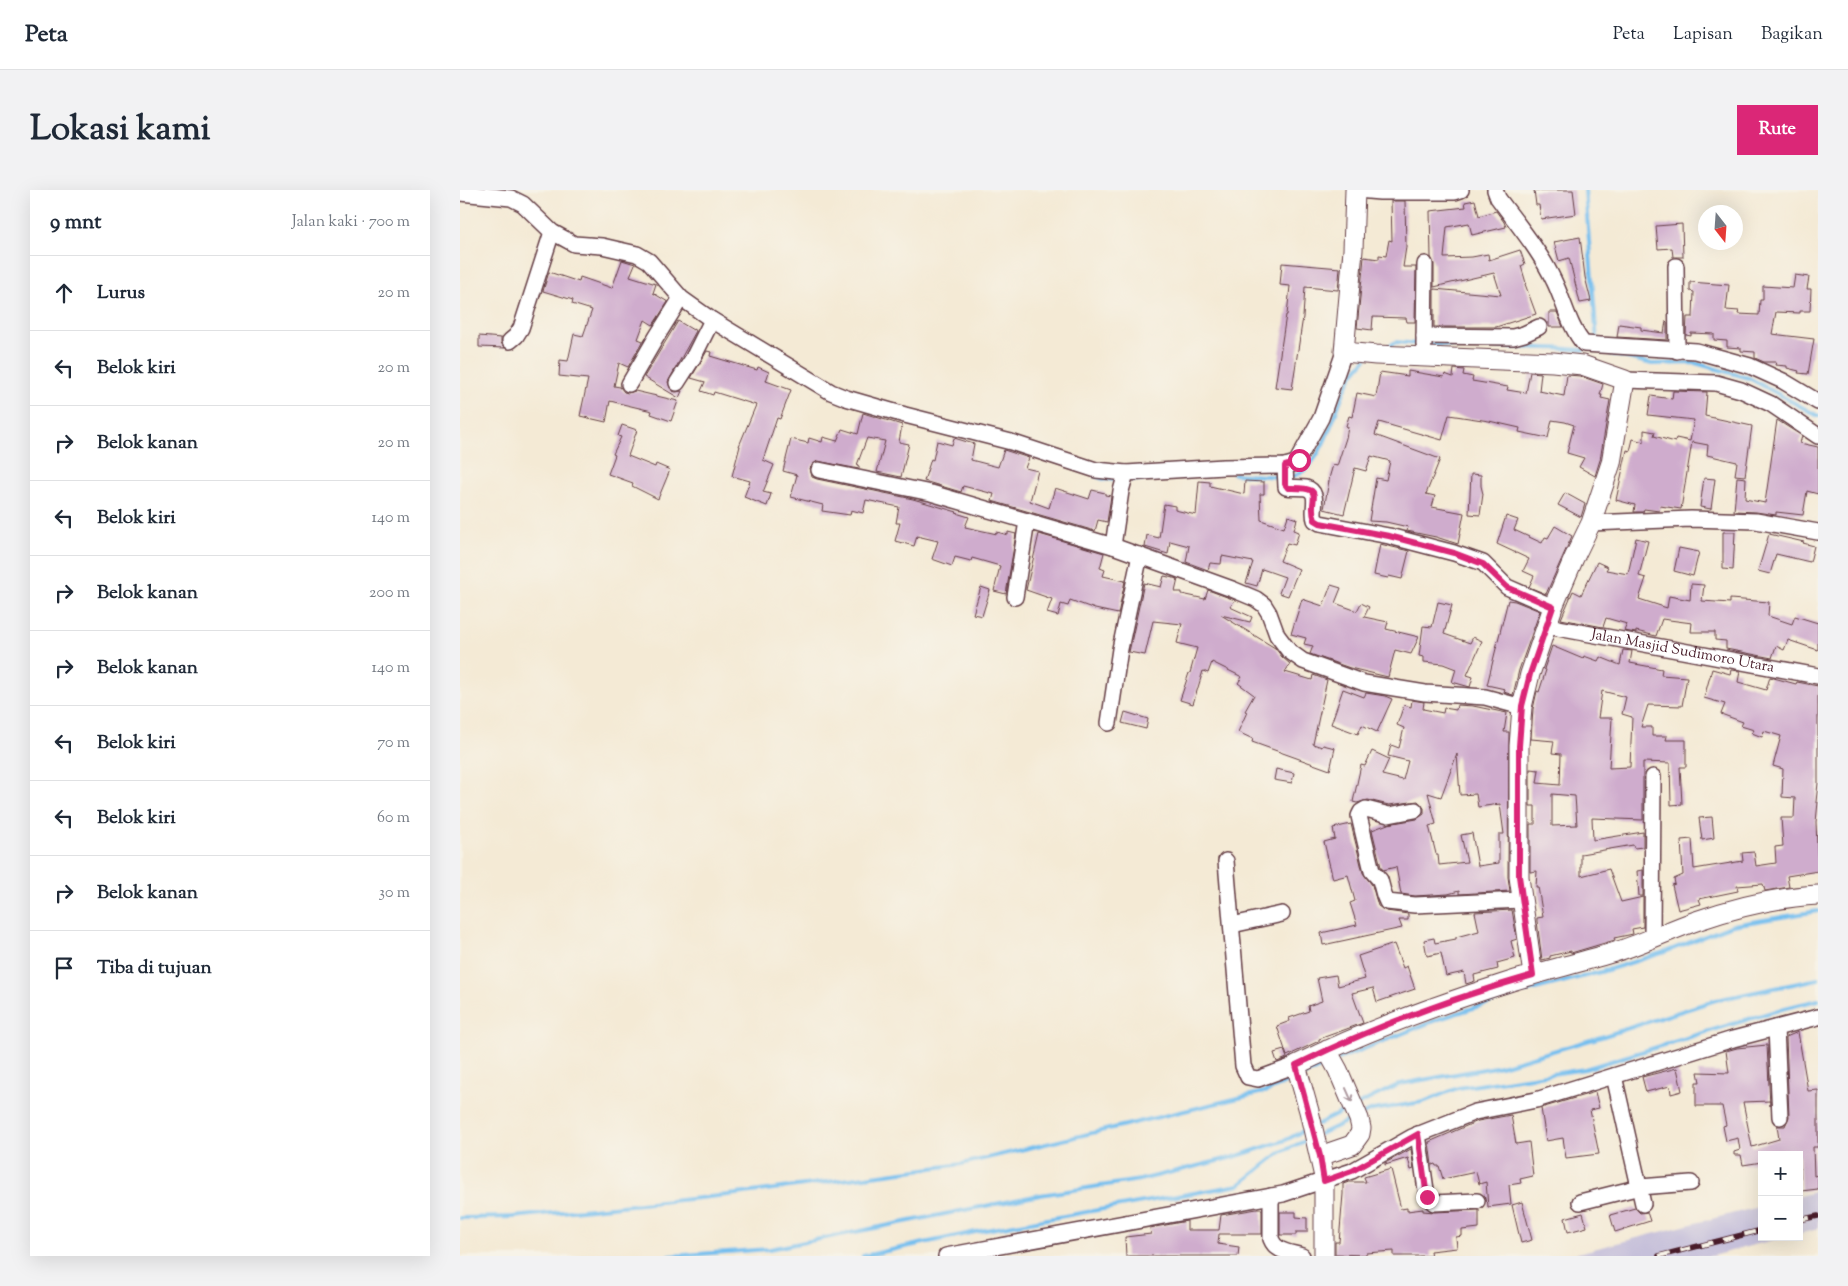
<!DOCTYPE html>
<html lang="id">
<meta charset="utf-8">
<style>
body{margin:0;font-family:"Sorts Mill Goudy",serif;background:#f2f2f3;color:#1f2937}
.controls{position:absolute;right:15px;bottom:15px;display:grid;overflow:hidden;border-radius:0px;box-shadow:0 5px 20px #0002}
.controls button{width:45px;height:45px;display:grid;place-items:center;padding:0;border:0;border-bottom:1px solid #e0e1e3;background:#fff;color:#1f2937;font:25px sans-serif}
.compass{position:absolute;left:1238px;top:15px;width:45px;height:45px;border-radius:50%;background:#fff;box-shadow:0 5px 20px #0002;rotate:163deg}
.stop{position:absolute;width:15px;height:15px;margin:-11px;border:4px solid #db2777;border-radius:50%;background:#fff}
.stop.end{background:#db2777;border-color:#fff;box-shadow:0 1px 5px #0008}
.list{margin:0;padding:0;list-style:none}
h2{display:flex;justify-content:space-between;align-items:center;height:65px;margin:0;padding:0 20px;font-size:21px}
h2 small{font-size:16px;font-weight:400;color:#747a83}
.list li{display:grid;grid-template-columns:32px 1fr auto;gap:15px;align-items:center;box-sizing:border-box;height:75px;padding:0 20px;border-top:1px solid #e0e1e3}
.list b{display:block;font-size:19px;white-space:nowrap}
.list em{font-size:16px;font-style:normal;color:#747a83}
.icon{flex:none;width:28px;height:28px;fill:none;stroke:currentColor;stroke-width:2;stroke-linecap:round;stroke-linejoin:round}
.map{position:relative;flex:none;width:1358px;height:1066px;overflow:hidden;border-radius:0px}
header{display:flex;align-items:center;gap:30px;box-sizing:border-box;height:70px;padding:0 25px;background:#fff;border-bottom:1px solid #e0e1e3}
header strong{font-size:24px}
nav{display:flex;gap:28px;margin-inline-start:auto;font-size:18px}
.intro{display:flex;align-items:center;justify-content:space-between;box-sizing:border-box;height:120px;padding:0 30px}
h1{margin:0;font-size:35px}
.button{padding:12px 22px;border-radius:0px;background:#db2777;color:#fff;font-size:18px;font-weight:700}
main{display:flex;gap:30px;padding:0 30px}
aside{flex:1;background:#fff;border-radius:0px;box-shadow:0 5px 20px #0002}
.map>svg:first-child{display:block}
.industrial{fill:#c6c0da}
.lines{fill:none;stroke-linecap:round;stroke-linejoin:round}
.stream{stroke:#76bfef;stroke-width:4}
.building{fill:#cfaccd;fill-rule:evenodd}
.minor-casing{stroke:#643d44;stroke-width:18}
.tertiary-casing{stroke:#643d44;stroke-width:21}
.minor{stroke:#fff;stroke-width:15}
.tertiary{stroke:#fff;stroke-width:19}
.rail-casing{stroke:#4a1f2b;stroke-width:5.5}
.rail{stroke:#f7f3e8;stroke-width:4;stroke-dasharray:11;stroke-linecap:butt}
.oneway{stroke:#ae9aa0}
.route{stroke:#db2777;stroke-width:6}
.labels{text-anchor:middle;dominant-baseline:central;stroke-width:4;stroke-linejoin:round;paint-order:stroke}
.street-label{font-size:15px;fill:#4a1f2b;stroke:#f7f3e8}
</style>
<header>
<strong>Peta</strong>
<nav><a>Peta</a><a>Lapisan</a><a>Bagikan</a></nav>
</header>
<div class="intro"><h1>Lokasi kami</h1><a class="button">Rute</a></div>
<main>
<aside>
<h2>9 mnt<small>Jalan kaki · 700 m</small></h2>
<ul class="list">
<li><svg class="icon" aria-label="ahead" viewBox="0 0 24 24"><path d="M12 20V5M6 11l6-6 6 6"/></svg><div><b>Lurus</b></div><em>20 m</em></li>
<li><svg class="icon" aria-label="left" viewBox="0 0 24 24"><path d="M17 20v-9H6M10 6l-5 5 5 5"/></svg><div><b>Belok kiri</b></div><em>20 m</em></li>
<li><svg class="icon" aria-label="right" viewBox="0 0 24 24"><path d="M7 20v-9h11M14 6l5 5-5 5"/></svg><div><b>Belok kanan</b></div><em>20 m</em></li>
<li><svg class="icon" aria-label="left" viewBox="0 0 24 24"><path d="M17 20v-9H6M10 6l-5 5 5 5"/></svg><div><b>Belok kiri</b></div><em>140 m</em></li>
<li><svg class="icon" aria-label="right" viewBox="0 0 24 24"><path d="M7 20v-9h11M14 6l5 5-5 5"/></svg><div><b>Belok kanan</b></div><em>200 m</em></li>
<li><svg class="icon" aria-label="right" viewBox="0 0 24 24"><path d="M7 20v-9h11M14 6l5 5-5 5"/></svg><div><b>Belok kanan</b></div><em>140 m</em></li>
<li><svg class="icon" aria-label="left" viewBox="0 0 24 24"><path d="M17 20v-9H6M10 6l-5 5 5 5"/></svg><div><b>Belok kiri</b></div><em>70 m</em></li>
<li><svg class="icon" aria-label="left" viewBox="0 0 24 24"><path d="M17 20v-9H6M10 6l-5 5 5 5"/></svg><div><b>Belok kiri</b></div><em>60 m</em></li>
<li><svg class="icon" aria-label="right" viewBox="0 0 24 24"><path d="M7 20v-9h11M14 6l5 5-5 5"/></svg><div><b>Belok kanan</b></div><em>30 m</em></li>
<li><svg class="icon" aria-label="arrive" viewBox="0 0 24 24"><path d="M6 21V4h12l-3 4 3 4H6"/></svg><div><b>Tiba di tujuan</b></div></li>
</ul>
</aside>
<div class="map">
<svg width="1358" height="1066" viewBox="0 0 1358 1066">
<rect width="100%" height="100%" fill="#f7f3e8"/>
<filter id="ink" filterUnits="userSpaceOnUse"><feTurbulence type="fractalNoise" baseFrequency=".02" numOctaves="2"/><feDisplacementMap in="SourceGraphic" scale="10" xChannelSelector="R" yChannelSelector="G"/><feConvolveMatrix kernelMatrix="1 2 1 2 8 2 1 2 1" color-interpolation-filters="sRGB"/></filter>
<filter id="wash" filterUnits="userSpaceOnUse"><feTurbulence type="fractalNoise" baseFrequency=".0096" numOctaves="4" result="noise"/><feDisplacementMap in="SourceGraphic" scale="20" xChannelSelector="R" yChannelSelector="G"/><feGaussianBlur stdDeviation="1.12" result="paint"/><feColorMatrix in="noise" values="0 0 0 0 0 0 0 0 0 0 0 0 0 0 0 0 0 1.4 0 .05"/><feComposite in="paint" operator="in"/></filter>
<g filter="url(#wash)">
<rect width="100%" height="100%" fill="#f4ead5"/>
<path class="industrial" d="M1358 1001V1039L1339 1044V1006Z
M1302 1016V1047H1325L1252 1066H1106Z"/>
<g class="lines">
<path class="stream" d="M1125 0 1137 152
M968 154C1020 158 1071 156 1123 160
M925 158 936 152 961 154
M1143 162 1192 174 1235 173 1289 188 1358 226
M774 284 822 287
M635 286 643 289 660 290
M829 287C864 283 875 213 891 188 895 181 901 175 906 169
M672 290 732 286
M879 869 979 829 1060 803 1141 782 1205 762 1273 735 1358 721
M845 885 868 874
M899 914 940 894 1041 876 1141 847 1256 810 1358 789
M903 924 913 920 963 912 998 898 1125 879 1325 818 1358 810
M858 934 888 919
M860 944 892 929
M0 1028 53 1027 269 1005 502 974 808 901 834 889
M209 1066 310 1059 580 1005 680 990 774 967 826 950 847 939
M403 1066 525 1040 779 995 821 962 849 949"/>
</g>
<g id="blocks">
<path class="building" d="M1074 0H1113L1116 24 1081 29 1079 15H1076Z
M1015 10 1019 26 1036 21 1044 32 1046 37 1012 45 1009 33 987 37 984 68 1012 67 1028 64 1029 70 1060 60 1065 74 1061 76 1066 93 1065 94 1076 124 1036 137H974V99L1041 105 1034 83 974 97V74L971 67 970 21 1006 17 1005 12Z
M931 11H945L946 57 943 77H956L955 132H947L946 128 913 127 912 140 897 138 904 67 919 69V65L926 66 929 50 932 51Z
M1222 34 1223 67H1213L1212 58 1198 59 1196 36Z
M1120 47 1125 87 1131 111 1120 113 1109 68 1099 71 1094 52Z
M162 70 175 74 170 86 196 94 193 103 208 112 193 135 185 130 178 149 183 151 168 177 159 173 154 196 160 197 164 202 168 203 175 201 218 211 211 231 191 224 192 221 150 211 146 232 120 226 128 189 99 186 100 170 108 171 114 144 123 146 132 120 112 114 113 110 83 101 89 82 119 92 120 87 152 98Z
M822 73 880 78 878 100 845 97 843 127 832 199 815 197 826 125H827L830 96 820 95Z
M1335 85 1349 87 1347 99H1351L1350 121H1340V123L1316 122 1312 144 1354 149 1348 184 1338 183 1339 181 1327 178V176L1315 175 1316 172H1304L1295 168V162L1281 161V158L1267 157V151L1254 150V144L1231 143V146L1226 145 1227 127H1233L1234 102 1230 101V92L1269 95 1266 120 1279 121 1278 124 1299 125 1300 110H1303V96L1333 98Z
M1089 122H1097L1103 137H1089Z
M218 131 233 140V139L236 141 208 192 212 201 216 202 222 201 219 208 184 187Z
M1206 131 1207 132V150L1157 147 1159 134 1181 137V140L1204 143Z
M19 146 41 148V153L45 158 19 157Z
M247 161 251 162 250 166 297 180 298 177 309 182 306 191 331 200 320 229 317 228 303 270 314 275 303 302 311 304 307 316 284 307 290 291 272 286 280 256H279L296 215 254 202 253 205 241 201 245 192 231 188Z
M994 179 1004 180 1003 185 1013 187 1012 191 1048 197 1047 200 1066 203 1070 182 1081 183 1079 201 1104 206 1107 185 1120 186 1143 194 1140 205H1142L1141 208 1150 210 1140 270 1135 286 1119 277 1124 268 1107 263 1114 235 1105 232 1092 230 1088 248 1059 242 1060 238 1029 231 989 225 982 250 919 232 915 245 980 269 966 304 975 306 972 317 1004 323 998 354 976 347 947 341 948 337 926 332 909 331 916 288 926 290 930 271 911 266 906 281 895 278 884 324 864 319 870 285 873 275 877 276 886 248 888 237 886 236 889 226 892 227 897 203 916 207 920 182 948 186V181L984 187 985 184 993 187Z
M1213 201 1247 202 1245 226 1292 236 1285 286 1275 285 1277 272 1247 265 1248 255 1232 252 1221 319 1200 316 1199 321 1184 319 1183 322H1174L1175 315 1156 310 1167 260 1170 261 1173 249 1184 252V240L1195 242 1194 246 1215 252 1216 248 1230 251 1234 230 1188 225 1191 206 1212 209Z
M403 223 442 235 439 252 449 254 441 287 417 282 425 251 407 248 397 275 399 276V279L357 271 350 278 352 287 357 289 453 309 497 322 496 323 509 327 505 337 537 344V342L548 345V342L556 344 546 404 534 401 540 376 512 368 511 371 495 367 492 376 472 369 478 351 457 346 454 356 435 351 440 333H436L439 317 406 310 403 323 391 320 390 325 362 321 363 315 331 307 337 285 323 281 331 249 348 253 349 248 362 252 363 247 377 251 382 239 398 244Z
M1317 230 1342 246 1340 253 1358 257V304L1347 301 1343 325 1316 322V325L1296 322 1274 321 1277 287 1286 288 1285 309 1305 313Z
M162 235 177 240 168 266 195 277 196 274 210 280 198 309 172 296 173 293 148 284 155 265 153 264 161 247 158 246Z
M494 248 514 254 511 270 538 277 544 260 569 268 565 278 578 281 570 311 589 318 595 298 629 309 632 300 645 303V305L651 306 647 332 638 330 635 341 532 311 534 304 503 296 501 302 464 291 471 269 473 270 477 251 492 255Z
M1011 284 1021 285V296L1023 304 1020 325 1009 324Z
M1244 288 1255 289 1251 319 1240 317Z
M739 291 750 292V296L784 304 785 291 804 292V304H800L801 330 824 338 828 326 837 329 834 340 839 342 835 355 827 353 820 371 839 379 828 406 819 403 825 387 802 379 797 396 786 393 793 372 762 366 761 374 750 373 748 380 726 372 729 356 710 351 708 364 685 357 687 345 699 348 704 314 715 316V320L736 325Z
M1105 303 1125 314 1121 327 1098 315Z
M1046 326 1058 330 1054 340 1082 353 1085 347 1088 348 1095 336 1112 346 1086 404 1069 397 1074 386 1063 381 1069 369 1037 354Z
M1263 342H1275L1273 380 1263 379Z
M579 344 644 363 640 378 645 380 643 386 665 391 658 424 635 419 610 410 608 416 601 414 598 426 587 423 592 409 566 400Z
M1309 344 1344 352 1343 353 1354 356 1350 372 1316 364 1310 384 1298 381Z
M1176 348 1188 351 1179 386 1186 388 1179 409 1207 418 1209 406 1230 410 1231 394 1244 395 1242 411 1270 413V409L1309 412 1308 426 1332 434 1335 426 1358 433V460L1328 450 1324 460 1316 456 1312 468 1266 459V451L1255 450V442H1231L1232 433 1202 429 1196 446 1176 441V443L1164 441 1167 434 1146 428 1143 437 1101 429 1113 401 1121 405 1137 372 1148 377 1146 380 1168 384Z
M920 354 949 361 942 389 929 386 928 388 914 385Z
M1219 358 1239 362 1233 386 1214 381Z
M704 386 718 389 715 402H722V404L745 409 748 400 775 410 770 417 792 427 790 432 761 425 815 458 822 467 830 474 825 482 852 490 853 485 867 490 853 554 862 557 863 555 875 558 870 580 792 552 793 549 778 542 787 522 785 521 794 505 778 493 782 487 752 472 748 483 743 481 733 514 720 510 729 483H730L737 458 717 453 722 434 693 431 685 465 669 462 684 393 701 397Z
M871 395 881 398 875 413 897 421 901 413 909 417 904 427 928 432 926 439 959 447 951 464 935 460 928 487 890 478 850 464 853 456 844 454 846 448 831 444 842 409 863 416Z
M521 397 530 400 522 426 513 424Z
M1048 410 1055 411 1080 421 1059 480 1053 505 1044 502 1045 499 1027 495Z
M978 412 992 415 984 444 1010 453 1013 447 1022 451 1007 485 1013 487 1010 497 992 492 996 479 983 474 964 472V467L959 466 963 436 972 437Z
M1092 456 1123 469 1124 466 1138 471 1140 467 1160 475 1163 460 1172 461 1170 473 1202 479 1201 485 1227 487 1222 516 1188 515 1181 537H1192V546H1207L1206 550H1226V577H1220L1222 614 1211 615 1210 573 1183 572V630L1132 628 1133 650 1183 642V657L1174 658 1173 655 1121 664V686L1149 679 1161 712 1183 707V737L1172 739 1173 744 1154 748 1155 750 1111 763V761L1090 766V768L1082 770 1077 731V728L1083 727 1078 697H1076L1077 681 1070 682V634H1075V616H1070V579L1079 580 1077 593 1100 595 1101 564 1092 563 1094 551 1071 549 1073 519 1077 501 1079 502 1086 480 1084 479ZM1142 501 1166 507 1162 524 1172 527 1170 577 1149 578 1152 528H1138ZM1092 604 1115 606 1117 635 1092 636Z
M1252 479 1270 484 1271 480 1280 481 1278 492 1306 500 1310 487 1336 494 1337 492 1358 496V593L1356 612H1358L1356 632 1358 681 1327 686 1329 697 1305 701 1303 694 1277 696 1278 701 1239 709 1241 714 1218 720 1212 695 1215 694 1214 689 1223 685 1221 650 1232 649 1234 679 1283 671 1282 663 1294 662 1296 676 1316 673 1315 657 1323 656 1321 628H1334L1335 608 1322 607 1323 579 1313 576 1321 546 1304 541 1302 547 1292 543 1294 540 1281 536 1283 532 1261 524 1265 514 1244 508Z
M883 499 904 507 906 503 925 506 932 509 917 542 902 535 898 544 871 534Z
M952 510 964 512 963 519 983 523 984 518 996 520 997 515 1013 516 1047 523 1044 542H1049L1048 687 1050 701 999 704V701L988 704 955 706 941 704 936 677 923 680 921 677 912 640 928 634 957 629 964 624V618L958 611 929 615 908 610 897 613 893 612 901 575 905 576 912 561 929 569 922 585 943 590 948 571 928 566 931 555 939 558 944 538 937 535 944 515 951 517ZM997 564 1000 605 1016 604 1018 617 1040 614 1044 644H1039V673L1018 676 1012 643 1001 645 1007 672 979 675 978 664H976L969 636 976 634 968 603 981 607Z
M665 522 688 529 686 539 662 533Z
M816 579 834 583 832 593 814 590Z
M1252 627 1254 648 1242 650 1239 628Z
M891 634 903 683 912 695 918 716 926 721 948 724V730H939L942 738 863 755 861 743 897 735 890 713 895 711 888 685 873 689 864 652 875 649 873 638Z
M1183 680V706H1179L1177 681Z
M1052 720 1057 749 1051 751 1055 768 1037 773 1038 779 1014 785 1015 791 1006 794 1004 782 986 786 981 763 967 766 964 750 974 748 975 753 996 749V747L1019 741 1015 722Z
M934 754 943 778 947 776 955 799 917 812 913 798 892 803 903 833 859 849V851L827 866 817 836 830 831 829 828 849 821 848 816 862 811 857 788 876 785 878 796 905 789 898 766Z
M1338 842 1348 901 1358 900V957H1353L1354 986 1358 985V999L1341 1001 1339 965H1300L1302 972 1283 975 1281 965H1274V962L1280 960 1278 948 1266 951 1263 936 1266 935 1262 916H1236V892H1240L1238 882 1269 883 1266 861 1277 858 1307 855 1310 916V911L1283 912 1292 957 1319 949 1317 936H1325L1329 927 1326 847Z
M824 860 827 868 817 872 814 863Z
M1217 878 1222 901 1211 904 1210 896 1186 902 1182 887Z
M1135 902 1139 918 1130 920 1139 964 1106 968 1103 948 1086 951 1081 918Z
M1051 925 1056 954 1069 952 1073 986 1060 989 1061 993 1049 995 1051 1014 1028 1017 1026 992 1019 994 1016 982 983 989 979 976H976L975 974 972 975 969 952 1018 931Z
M951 959 954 979 951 980 948 968 925 975V973Z
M931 979 941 1019 947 1018V1021L963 1019V1021L974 1022 1019 1020V1038L1002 1040V1046L996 1047 997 1058 970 1061 971 1066H934V1061L906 1063V1065L875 1064V1052H879L883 1004V994L889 992H906L904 987Z
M1062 1012 1072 1050 1061 1053 1052 1015Z
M1175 1018 1180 1023 1187 1022 1190 1031 1155 1042 1150 1025Z
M797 1019H802V1044H759L758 1054 779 1057 778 1066H666L665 1047 691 1044 690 1038 727 1031V1040H759L761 1025Z
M820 1022H836V1027L847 1028V1042H836V1045H820Z
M1123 1023 1127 1037 1108 1042 1105 1028Z"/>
</g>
</g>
<g filter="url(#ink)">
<use href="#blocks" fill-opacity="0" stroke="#643d44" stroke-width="1"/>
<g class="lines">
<defs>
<g id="minor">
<path d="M897 0 920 2H995L1001 0"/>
<path d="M1035 0 1038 8C1058 35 1080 61 1094 91 1104 111 1109 137 1124 154L1236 161 1290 176 1323 191 1358 212"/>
<path d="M0 3 51 8 63 14 92 42 105 49 114 54 142 56 177 64 189 71 221 108 252 130 371 202 386 208 445 225 551 252 636 280 666 283 764 277 825 276 836 273 861 228 884 162"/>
<path d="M1216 76 1217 161"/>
<path d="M964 146 1053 147 1064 144 1079 137"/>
<path d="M50 151 56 146 61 138 92 42"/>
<path d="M964 155 965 74"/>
<path d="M1165 190 1256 193 1281 200 1311 214 1358 246"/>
<path d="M217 193 233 168 252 130"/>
<path d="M169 194 197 146 221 108"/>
<path d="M825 276 826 297C833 298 840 297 846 298 861 302 851 320 855 330L860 333 929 346 994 363 1023 373 1047 397 1093 417"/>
<path d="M359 280 471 303 567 331"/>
<path d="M1131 333 1231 329 1296 331 1358 342"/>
<path d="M653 356 772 399 796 409 804 415 809 423 817 445 829 461 843 471 904 493 965 503 1025 507 1062 517"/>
<path d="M555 407 567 331 653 356 661 301 666 283"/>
<path id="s1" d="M1087 436 1358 486"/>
<path d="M649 533 660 459 680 365"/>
<path d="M955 620 929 625 906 619 901 622 899 626 912 681 920 690 924 705 927 712 955 715 1061 710"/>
<path d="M766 671 783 876 788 887 798 889 836 875"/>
<path d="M772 735 822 724"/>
<path d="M1192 749 1193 587"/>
<path d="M1316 838 1320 927"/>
<path d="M1154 886 1183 1014"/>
<path d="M958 944 967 1007 974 1013 1017 1011"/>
<path d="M811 1006V1049C816 1062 829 1062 842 1066"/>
<path d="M1120 1012 1180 997 1231 993"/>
<path d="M486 1066 823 1004 892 981 952 947 1015 922 1076 910 1273 849 1358 827"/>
</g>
<path id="tertiary" d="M895 0 893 60 884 162 916 165 1093 172 1122 175 1165 190 1151 273 1131 333 1114 368 1093 417 1070 484 1062 517 1059 556V687L1073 785
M860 966 892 955 900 944 901 938 899 929 878 880 867 860
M864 1066V987L849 921 836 875C905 841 979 814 1052 791 1087 780 1123 772 1158 761 1184 753 1210 740 1236 731 1274 718 1317 707 1358 705"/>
</defs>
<use href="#minor" class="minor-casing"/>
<use href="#tertiary" class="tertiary-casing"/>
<use href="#minor" class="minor"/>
<use href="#tertiary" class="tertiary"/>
<defs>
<path id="rail" d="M1339 1030 1358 1026
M1199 1066 1302 1040"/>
</defs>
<use href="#rail" class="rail-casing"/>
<use href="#rail" class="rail"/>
</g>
<defs><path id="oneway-shaft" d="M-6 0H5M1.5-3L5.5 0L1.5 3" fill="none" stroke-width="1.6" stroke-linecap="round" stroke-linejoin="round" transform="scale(1.25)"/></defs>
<use class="oneway" href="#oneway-shaft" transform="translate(889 905) rotate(66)"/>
</g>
<g class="lines" filter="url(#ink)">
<path class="route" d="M839 270 832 274 825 276V294L828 298C870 297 846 308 855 330L860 333 929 346 994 363 1023 374 1047 397 1093 417 1070 484 1062 516 1059 556V686L1073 785C992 808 911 838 836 875L860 966 864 991 892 981 958 944 967 1007"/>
</g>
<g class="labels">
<g class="street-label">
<text stroke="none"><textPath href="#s1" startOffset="138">Jalan Masjid Sudimoro Utara</textPath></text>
</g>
</g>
</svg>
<div class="controls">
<button>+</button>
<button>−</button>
</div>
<svg class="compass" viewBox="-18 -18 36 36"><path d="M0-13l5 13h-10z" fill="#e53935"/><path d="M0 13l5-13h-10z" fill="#747a83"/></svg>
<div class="stop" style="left:839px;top:270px"></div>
<div class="stop end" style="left:967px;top:1007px"></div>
</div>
</main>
